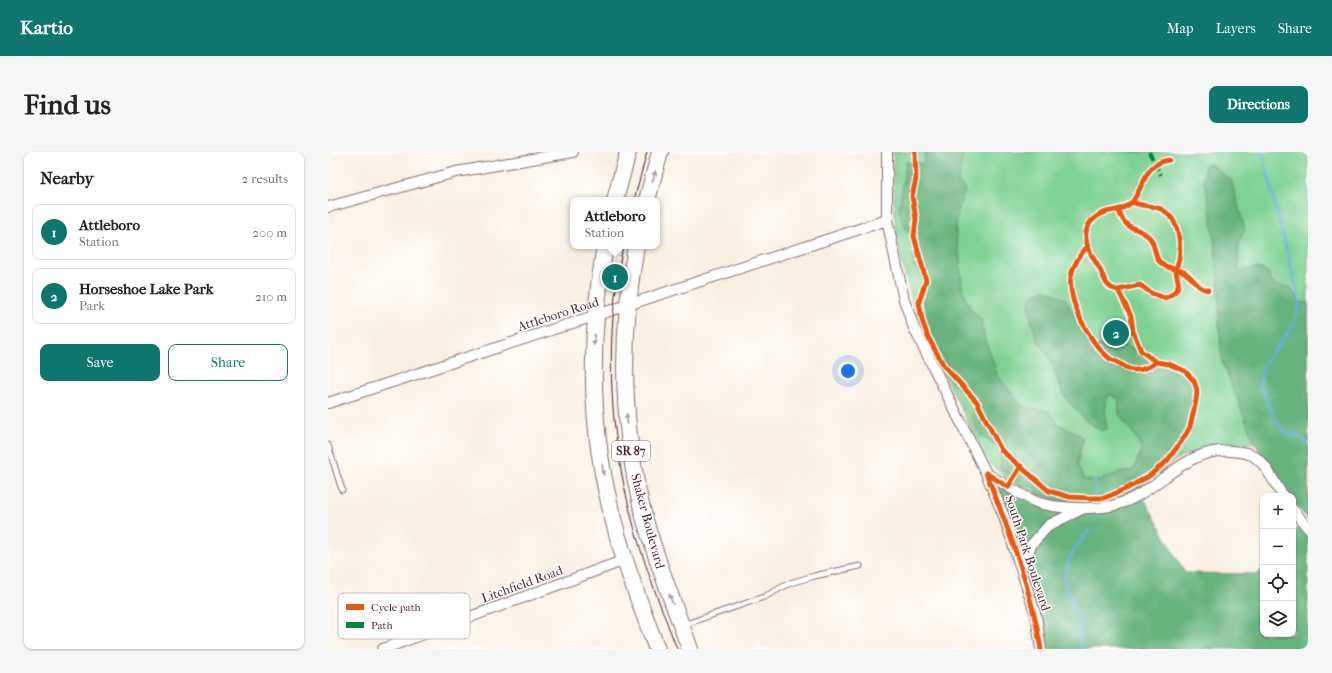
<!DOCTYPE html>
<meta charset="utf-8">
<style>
body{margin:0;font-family:"IM FELL French Canon",serif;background:#f6f6f6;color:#202124}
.controls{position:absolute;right:12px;bottom:12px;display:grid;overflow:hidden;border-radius:8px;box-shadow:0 1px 3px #0004}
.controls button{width:36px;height:36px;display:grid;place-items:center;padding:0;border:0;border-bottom:1px solid #e0e0e0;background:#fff;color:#202124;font:20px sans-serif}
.you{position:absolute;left:520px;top:219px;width:14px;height:14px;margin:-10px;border:3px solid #fff;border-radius:50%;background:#1a73e8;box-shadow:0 0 0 6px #1a73e833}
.badge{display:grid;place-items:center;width:26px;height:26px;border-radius:50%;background:#0f766e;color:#fff;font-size:13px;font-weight:700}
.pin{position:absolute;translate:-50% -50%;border:2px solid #fff;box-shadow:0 1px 4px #0006}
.popup{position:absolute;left:242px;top:45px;width:90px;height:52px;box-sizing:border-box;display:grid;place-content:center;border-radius:8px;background:#fff;filter:drop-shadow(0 1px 3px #0005);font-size:13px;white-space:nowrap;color:#757577}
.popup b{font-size:15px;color:#202124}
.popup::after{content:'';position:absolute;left:50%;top:100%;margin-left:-8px;border:8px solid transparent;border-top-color:#fff}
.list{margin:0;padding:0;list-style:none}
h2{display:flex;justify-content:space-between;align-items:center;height:52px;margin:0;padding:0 16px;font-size:17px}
h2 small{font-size:13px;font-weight:400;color:#757577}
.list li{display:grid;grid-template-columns:26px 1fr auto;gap:12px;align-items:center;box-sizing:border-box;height:56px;margin:0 8px 8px;padding:0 8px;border:1px solid #e0e0e0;border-radius:8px}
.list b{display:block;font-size:15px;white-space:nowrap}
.list p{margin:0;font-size:13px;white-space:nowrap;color:#757577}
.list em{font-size:13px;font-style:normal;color:#757577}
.actions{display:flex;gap:8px;padding:12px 16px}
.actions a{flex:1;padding:9px 0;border:1px solid #0f766e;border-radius:8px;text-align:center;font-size:14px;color:#0f766e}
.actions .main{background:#0f766e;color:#fff}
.icon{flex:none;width:22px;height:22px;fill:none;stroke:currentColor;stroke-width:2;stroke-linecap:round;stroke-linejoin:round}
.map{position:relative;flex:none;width:980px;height:497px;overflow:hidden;border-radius:8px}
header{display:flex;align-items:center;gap:24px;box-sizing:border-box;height:56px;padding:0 20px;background:#0f766e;color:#fff}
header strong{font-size:19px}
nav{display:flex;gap:22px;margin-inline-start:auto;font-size:14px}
.intro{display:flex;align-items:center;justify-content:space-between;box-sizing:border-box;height:96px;padding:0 24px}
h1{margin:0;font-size:28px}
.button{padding:10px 18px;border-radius:8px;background:#0f766e;color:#fff;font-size:14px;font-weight:700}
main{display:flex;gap:24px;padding:0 24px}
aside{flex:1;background:#fff;border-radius:8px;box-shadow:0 1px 3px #0004}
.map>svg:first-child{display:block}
.green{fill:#7ed193;stroke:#64785f}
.forest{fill:#66b37d;stroke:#586954}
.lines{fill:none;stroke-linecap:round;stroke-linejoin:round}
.stream{stroke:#66b1de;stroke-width:2.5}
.lane-casing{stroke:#87686b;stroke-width:7}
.street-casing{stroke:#87686b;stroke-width:12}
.primary-casing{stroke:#87686b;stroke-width:18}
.lane{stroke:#fff;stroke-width:5}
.street{stroke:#fff;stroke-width:10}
.primary{stroke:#fff;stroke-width:16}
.tram{stroke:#4a1f2b;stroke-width:1}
.quiet{stroke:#00873e;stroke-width:4;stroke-dasharray:8 4;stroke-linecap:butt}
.cycleway-casing{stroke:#fff;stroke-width:8}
.cycleway{stroke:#e8590c;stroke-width:5}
.oneway{fill:#ae9aa0}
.labels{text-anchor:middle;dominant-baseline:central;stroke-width:3;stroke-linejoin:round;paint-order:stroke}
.shield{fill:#fff;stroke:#80626b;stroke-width:1}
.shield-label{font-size:12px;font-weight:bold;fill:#4a1f2b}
.street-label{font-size:13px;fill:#4a1f2b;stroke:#fff}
.key{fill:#fff;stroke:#c9bcbf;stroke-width:1}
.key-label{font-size:11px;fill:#4a1f2b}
</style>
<header>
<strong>Kartio</strong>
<nav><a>Map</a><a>Layers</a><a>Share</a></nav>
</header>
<div class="intro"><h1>Find us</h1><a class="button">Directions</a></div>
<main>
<aside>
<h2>Nearby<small>2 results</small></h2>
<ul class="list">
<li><span class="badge">1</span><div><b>Attleboro</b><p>Station</p></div><em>200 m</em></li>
<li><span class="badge">2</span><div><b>Horseshoe Lake Park</b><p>Park</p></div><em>210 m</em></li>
</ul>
<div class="actions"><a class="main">Save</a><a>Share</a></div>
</aside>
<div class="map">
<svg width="980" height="497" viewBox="0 0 980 497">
<rect width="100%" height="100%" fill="#fff"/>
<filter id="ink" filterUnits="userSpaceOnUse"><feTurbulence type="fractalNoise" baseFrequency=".025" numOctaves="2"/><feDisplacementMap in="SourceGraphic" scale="8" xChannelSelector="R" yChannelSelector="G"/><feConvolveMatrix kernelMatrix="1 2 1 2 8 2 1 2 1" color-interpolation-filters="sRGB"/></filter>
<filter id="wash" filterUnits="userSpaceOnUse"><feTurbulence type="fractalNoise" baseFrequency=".012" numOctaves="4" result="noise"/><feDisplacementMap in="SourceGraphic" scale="16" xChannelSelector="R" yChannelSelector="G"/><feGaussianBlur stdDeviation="0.9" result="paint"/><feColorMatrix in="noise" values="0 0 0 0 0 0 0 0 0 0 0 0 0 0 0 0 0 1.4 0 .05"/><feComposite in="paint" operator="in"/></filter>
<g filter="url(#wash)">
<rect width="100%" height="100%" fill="#f9f0e2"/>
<path class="green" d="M565 0H980V367L965 349V344H961L960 342 927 292 903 291 852 305 813 335 795 345 747 350 730 349 710 343 680 328 662 312 654 298 601 193 590 169 573 108 567 73Z"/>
<path class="forest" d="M598 0H636L630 29 637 38C633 50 628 62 628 75 627 86 631 98 632 109 634 132 633 151 653 167L656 184 670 224 692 252 698 255 721 259 730 272 748 281 755 287 749 312 756 328H773L790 321 805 318 814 298C812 294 810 288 807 284 797 269 788 267 791 247L781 242C776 254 777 265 779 277L773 279 757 268 736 244 721 205 709 187 702 163 701 146 717 137 737 147 765 196 782 190 807 197 821 211C831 209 841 211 850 215 894 237 848 301 827 324 816 335 795 348 780 351 760 354 729 348 710 343L707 334 692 335 681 322 672 316C674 297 669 292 653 284L643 263 655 253 623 230 616 206 605 190 595 156 599 139 592 120 585 114V101L593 91 579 78 571 59 578 10 595 12Z
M877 12H882L903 28 917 78 911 90 910 119 929 116 940 120 944 131 955 135H962L972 150 980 151V367L965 349V344H961L960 342 927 292 894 209 891 176V131L883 63 876 28Z
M658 321 710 350 754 357 813 341 857 421 930 422 935 416V482H965V382L975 371 980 376V497H713Z"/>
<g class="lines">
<path class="stream" d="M934 0 972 150 965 174 936 212 932 234 946 265 958 282 973 286 980 292
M766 328 769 343
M752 497 751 471 736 426 742 404 762 377"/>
</g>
</g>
<g filter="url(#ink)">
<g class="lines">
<defs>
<path id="lane" d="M0 293 14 338
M355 473 436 445 462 431 486 424 532 414"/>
<path id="street" d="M559 0V68L576 148 586 176 658 321 677 367 708 464 713 497
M0 55 128 20 245 0
M0 251 559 68
M658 321C674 331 691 342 708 350 728 357 767 358 787 353 830 342 855 295 903 299 911 300 921 300 927 305 939 313 947 332 955 344
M965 358 980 376
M693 414 704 392 721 373 754 357
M55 497 297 408"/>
<path id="primary" d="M287 48 300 0
M319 48 332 0
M277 94C262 179 261 266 281 350 292 400 311 449 329 497
M308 94C292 184 293 276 316 365 329 410 346 453 362 497"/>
</defs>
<use href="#lane" class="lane-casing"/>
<use href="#street" class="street-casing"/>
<use href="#primary" class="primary-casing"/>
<use href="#lane" class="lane"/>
<use href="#street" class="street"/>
<use href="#primary" class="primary"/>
<path class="tram" d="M306 48 319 0
M295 94C277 181 280 273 302 359 313 406 332 452 349 497"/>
<path class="quiet" d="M821 0 833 23"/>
<defs>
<path id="cycleway" d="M587 0 588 27 584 44 588 67 586 84 598 128 591 150 594 168 600 185 616 214 649 250 673 298 721 339 742 345 760 346H776L798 337 821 324 839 309 855 287 862 275 868 249 869 238 866 229 857 219 841 212 828 210 813 199 805 179 803 164 790 138C776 136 777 125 770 114 759 97 748 75 773 62 786 56 791 61 804 50 816 56 830 51 841 63 851 72 853 94 851 107 850 111 848 115 848 119 848 126 853 130 849 137 846 141 842 144 837 146L823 141 812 133 790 138
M804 50C818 32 815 12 841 8
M791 59C799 81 806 72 820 84 828 91 825 101 831 109 837 117 848 116 856 120 866 126 868 136 880 138
M759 95C752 102 745 114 743 124 739 149 762 191 781 206 783 208 786 208 789 210 795 213 801 219 808 218 816 218 822 214 828 210
M658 321C681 378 703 436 713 497
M658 321 680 335 693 314"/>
</defs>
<use href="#cycleway" class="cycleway-casing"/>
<use href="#cycleway" class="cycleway"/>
</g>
<defs><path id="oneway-solid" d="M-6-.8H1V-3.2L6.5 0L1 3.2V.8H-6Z"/></defs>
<g class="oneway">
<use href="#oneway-solid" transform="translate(326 24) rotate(-74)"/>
<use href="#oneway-solid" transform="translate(266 188) rotate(92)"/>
<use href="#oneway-solid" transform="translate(299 267) rotate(-96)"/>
<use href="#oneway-solid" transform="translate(275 318) rotate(80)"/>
<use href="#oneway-solid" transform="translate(343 447) rotate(-110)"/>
</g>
</g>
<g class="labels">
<rect class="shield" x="284" y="289" width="38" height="20" rx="3"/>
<g class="shield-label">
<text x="303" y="299">SR 87</text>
</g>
<g class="street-label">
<text transform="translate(230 162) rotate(-18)">Attleboro Road</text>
<text transform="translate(320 369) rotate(75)">Shaker Boulevard</text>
<text transform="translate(700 401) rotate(72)">South Park Boulevard</text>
<text transform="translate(194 432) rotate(-20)">Litchfield Road</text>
</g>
</g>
<rect x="10" y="441" width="132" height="46" rx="6" class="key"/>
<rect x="18" y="452" width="18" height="6" fill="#e8590c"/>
<rect x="18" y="470" width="18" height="6" fill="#00873e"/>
<g class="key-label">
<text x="43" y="459">Cycle path</text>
<text x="43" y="477">Path</text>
</g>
</svg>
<div class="controls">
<button>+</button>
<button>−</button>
<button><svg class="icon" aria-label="locate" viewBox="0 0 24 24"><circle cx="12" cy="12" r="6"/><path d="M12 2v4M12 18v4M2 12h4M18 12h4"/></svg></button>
<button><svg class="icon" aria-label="layers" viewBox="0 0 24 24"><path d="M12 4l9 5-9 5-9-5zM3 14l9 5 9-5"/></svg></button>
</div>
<div class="you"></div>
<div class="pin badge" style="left:287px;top:125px">1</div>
<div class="popup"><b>Attleboro</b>Station</div>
<div class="pin badge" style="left:788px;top:181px">2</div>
</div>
</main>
